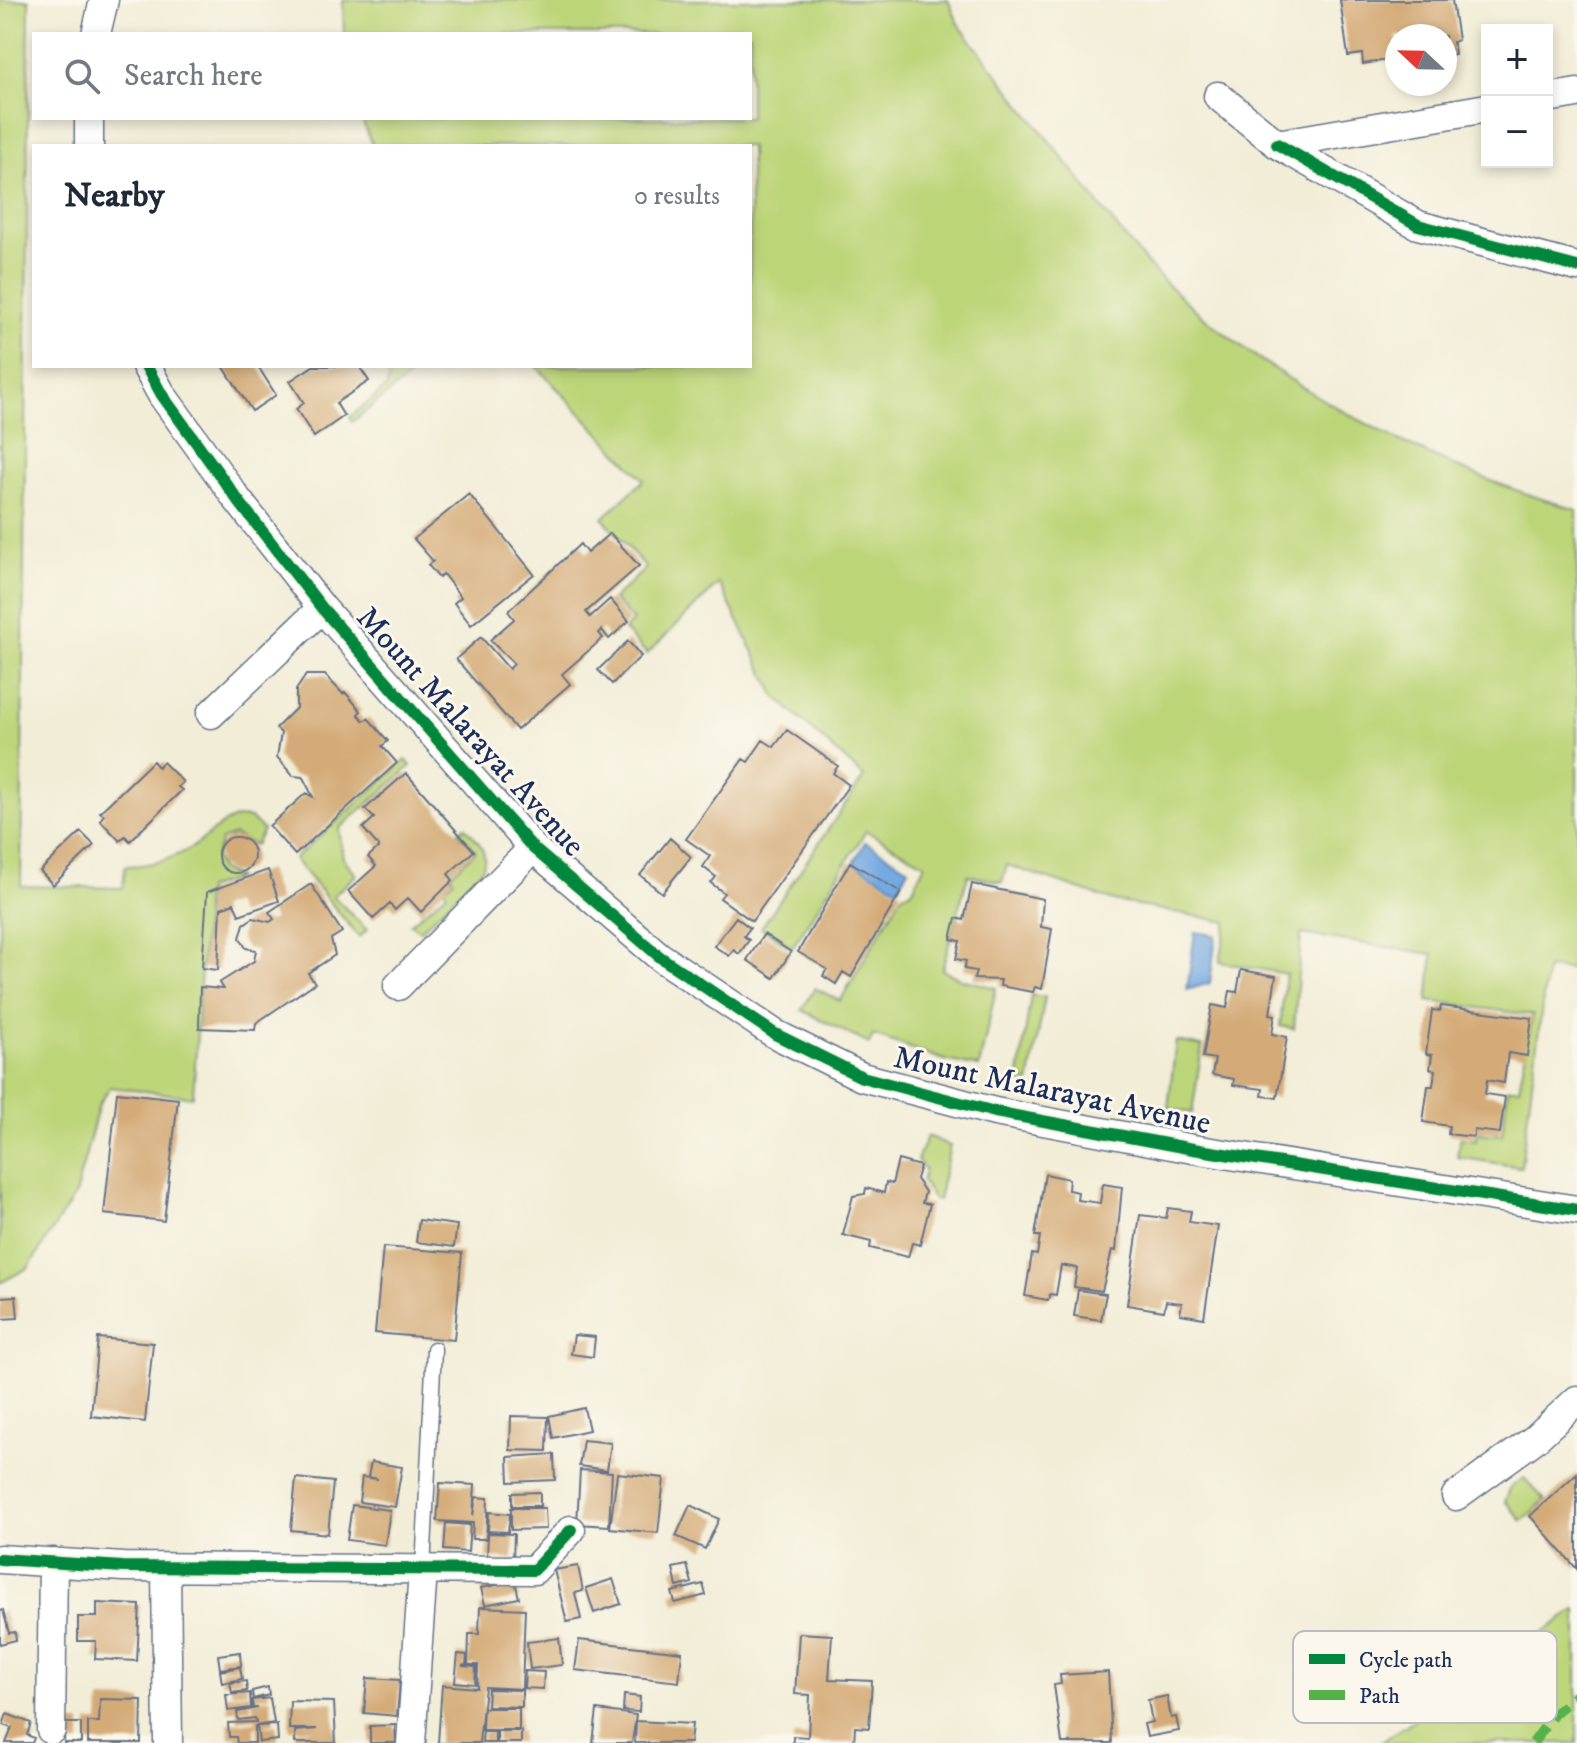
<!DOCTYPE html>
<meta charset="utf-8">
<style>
body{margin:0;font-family:"IM FELL DW Pica",serif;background:#f2f2f3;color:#1f2937}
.controls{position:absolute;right:24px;top:24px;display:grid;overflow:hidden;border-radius:0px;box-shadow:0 4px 12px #0003}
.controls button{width:72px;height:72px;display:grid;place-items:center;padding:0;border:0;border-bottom:2px solid #e0e1e3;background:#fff;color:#1f2937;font:40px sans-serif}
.compass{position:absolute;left:1385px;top:24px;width:72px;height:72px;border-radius:50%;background:#fff;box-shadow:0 4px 12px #0003;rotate:292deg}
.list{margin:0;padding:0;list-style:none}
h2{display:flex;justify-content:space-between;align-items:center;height:104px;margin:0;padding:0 32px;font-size:34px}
h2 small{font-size:26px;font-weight:400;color:#747a83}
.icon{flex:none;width:44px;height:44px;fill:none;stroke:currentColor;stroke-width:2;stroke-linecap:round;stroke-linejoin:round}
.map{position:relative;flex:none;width:1577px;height:1743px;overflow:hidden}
.search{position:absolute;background:#fff;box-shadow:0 4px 12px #0003;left:32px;top:32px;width:720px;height:88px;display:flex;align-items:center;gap:20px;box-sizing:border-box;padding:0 28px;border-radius:0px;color:#747a83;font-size:30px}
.panel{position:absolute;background:#fff;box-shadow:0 4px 12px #0003;left:32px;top:144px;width:720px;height:224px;border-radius:0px}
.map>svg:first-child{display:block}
.green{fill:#bdd579;stroke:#6c826c;stroke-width:2}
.water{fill:#74a9e1;stroke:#486ca0;stroke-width:2}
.building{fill:#d4ab78}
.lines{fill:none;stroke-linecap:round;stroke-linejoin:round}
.lane-casing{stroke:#667288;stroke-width:17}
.street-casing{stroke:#667288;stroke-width:31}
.lane{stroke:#fff;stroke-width:14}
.street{stroke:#fff;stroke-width:28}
.quiet{stroke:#55b248;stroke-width:10;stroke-dasharray:20 10;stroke-linecap:butt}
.cycleway-casing{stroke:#fbf7ec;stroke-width:17}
.cycleway{stroke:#00873e;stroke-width:12}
.labels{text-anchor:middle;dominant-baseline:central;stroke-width:6;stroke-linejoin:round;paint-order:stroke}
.street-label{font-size:32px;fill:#1b2f5e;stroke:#fbf7ec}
.key{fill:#fbf7ec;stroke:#b8bbc1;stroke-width:2}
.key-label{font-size:22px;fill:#1b2f5e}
</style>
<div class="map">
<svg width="1577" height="1743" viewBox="0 0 1577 1743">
<rect width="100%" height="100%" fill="#fbf7ec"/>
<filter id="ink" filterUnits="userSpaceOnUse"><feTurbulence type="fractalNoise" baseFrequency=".0125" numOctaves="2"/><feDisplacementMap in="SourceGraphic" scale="16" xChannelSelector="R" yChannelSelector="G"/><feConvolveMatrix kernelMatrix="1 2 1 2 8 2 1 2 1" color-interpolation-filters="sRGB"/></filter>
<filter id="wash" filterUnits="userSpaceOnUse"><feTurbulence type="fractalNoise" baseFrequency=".006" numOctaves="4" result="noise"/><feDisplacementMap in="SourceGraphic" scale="32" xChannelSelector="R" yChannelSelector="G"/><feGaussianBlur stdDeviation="1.8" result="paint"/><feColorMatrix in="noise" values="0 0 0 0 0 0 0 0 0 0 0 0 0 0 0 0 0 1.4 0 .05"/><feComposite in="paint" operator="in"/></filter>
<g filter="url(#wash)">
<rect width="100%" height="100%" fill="#f2edd7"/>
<path class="green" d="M0 0H29L21 886 123 888 125 866C148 866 170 860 191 848 211 836 224 814 250 818L263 830 255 845 234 835 221 840 215 858 221 870 237 878 206 889 193 1097 110 1087 99 1104 75 1195 28 1268 0 1283Z
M343 0H948L959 25C999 76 1038 127 1078 177 1107 214 1134 252 1167 284 1273 386 1437 469 1577 510V970L1547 968 1521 1167 1457 1157 1460 1138 1476 1140 1477 1133 1502 1135 1508 1088H1519L1533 1015 1428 1001 1433 954 1301 934 1294 1029 1280 1026 1286 974 1220 962 1227 922 1114 901 1007 865 1002 882 968 875 942 970 961 979 996 988 979 1067 945 1060 873 1035 869 1044 802 1010 815 988 840 1001 902 895 912 891 925 864 866 831 792 948 761 928 864 777 776 697 719 583 647 654 624 630 633 621 613 599 646 568 603 518 644 480 536 366H750V146H373L361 118H750V34H344Z
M381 366H423L352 422 350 417 387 387 389 377Z
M406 760 411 766 339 829 343 857 356 875 333 896 367 930 359 937 294 859Z
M465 827C477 840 490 851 482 869L420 931 410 924 447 893 444 888 454 880 450 875 476 851 459 832Z
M1031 995 1045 997 1029 1083 1018 1082Z
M1176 1041 1202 1046 1192 1113 1168 1108Z
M927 1136 950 1146 938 1200 933 1199 922 1181 925 1169 917 1160Z
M1524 1478 1545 1500 1522 1521 1505 1501 1511 1487Z
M1577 1609V1743H1380Z"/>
<path class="water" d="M865 842 909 868 898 888 854 863Z
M1195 932 1216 935 1210 983 1187 990Z"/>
<g id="blocks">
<path class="building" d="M1340 0H1452L1458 40 1453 42 1455 54 1449 55 1451 68 1445 69V36H1397L1394 59 1363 64 1362 54 1348 56Z
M223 366H263L259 368 276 395 252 411Z
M313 366H359L369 381 336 403 344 416 314 437 296 409 304 403 290 381Z
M469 494 534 574 471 625 454 603 461 597 443 574 439 578 428 565 433 561 414 539Z
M610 533 639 566 586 612 590 617 610 599 629 621 609 639 602 630 599 633 603 638 562 674 570 684 517 730 456 659 481 637 509 669 514 664 490 640 514 619 508 611 580 544 587 553Z
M628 641 641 656 612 684 598 670Z
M306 675H325L343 694 345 692 361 711 358 714 364 721 368 718 388 741 382 746 397 763 295 855 269 826 306 793 313 797 303 777 293 776 277 757 281 733 276 728 296 708V690Z
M787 730 838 766 833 773 849 785 752 921 720 898 724 893 711 883 716 877 703 867 710 856 686 839 743 759 748 762 763 740 774 747Z
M153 761 158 767 163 762 183 782 178 787 182 790 130 841 125 836 120 841 100 820 104 815 100 812Z
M406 773 474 851 448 874 453 880 421 912 408 898 395 910 390 904 373 919 348 891 376 866 368 857 379 847 363 828 374 818 365 809Z
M81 832 94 845 53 885 40 871Z
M218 855a18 18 0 1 1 36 0a18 18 0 1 1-36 0Z
M670 838 691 857 662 893 640 875Z
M850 862 901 892 851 977 843 972 836 984 823 976 827 969 798 952Z
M268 870 279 901 239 915 234 903 221 908 218 970 202 968 207 892Z
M311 884 342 932 331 939 335 955 308 973 315 983 256 1023 255 1030 199 1028 200 987 223 989 219 983 254 961 256 950 246 948 240 938 244 924 253 918 270 922 274 919 269 912Z
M972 884 1043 899 1041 927 1052 929 1042 989 1035 987 1033 992 1000 986 1001 980 974 979 976 971 964 969 966 961 956 959 960 941 951 939 956 918 964 920Z
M736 917 750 928 744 936 749 940 739 954 734 950 729 956 714 946Z
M764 934 791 952 774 978 747 960Z
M1241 970 1276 976 1270 1014 1275 1015 1272 1034 1287 1037 1277 1098 1262 1096 1263 1089 1233 1085 1234 1079 1212 1075 1215 1059 1203 1057 1212 1005 1227 1008 1230 991 1237 992Z
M1441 1006 1532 1018 1527 1056 1508 1053 1504 1083 1487 1080 1485 1094 1505 1097 1500 1133 1474 1130V1137L1448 1134 1449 1126 1423 1122 1428 1086H1433L1435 1070 1430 1069 1432 1055 1426 1054 1432 1010 1440 1011Z
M117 1092 178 1099 164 1221 104 1214Z
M898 1160 920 1166 916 1179 925 1192 922 1203 930 1204 920 1245 912 1243 908 1257 870 1248 871 1242 843 1235 853 1196 865 1194 866 1188 884 1193 886 1182 892 1184Z
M1045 1174 1069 1179 1068 1190 1078 1192 1077 1200 1100 1203 1103 1184 1122 1187 1116 1251 1112 1250 1102 1291 1074 1287 1077 1268 1061 1265 1056 1295 1050 1294 1048 1300 1025 1296 1032 1254 1037 1255 1040 1236H1035Z
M1168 1208 1191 1211 1189 1222 1218 1226 1204 1318 1180 1314 1182 1303 1166 1301 1164 1311 1127 1305 1140 1215 1166 1218Z
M419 1220 457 1225 454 1247 416 1242Z
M383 1247 462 1253 454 1340 375 1333Z
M1078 1290 1106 1294 1101 1320 1074 1316Z
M16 1296 18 1318 0 1319V1297Z
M574 1335 595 1337 593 1357 571 1354Z
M98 1338 153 1343 145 1422 91 1416Z
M584 1408 589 1430 553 1438 549 1416Z
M511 1416 548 1417 547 1451 510 1450Z
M583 1440 611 1443 607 1470 579 1466Z
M554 1454 555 1480 509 1482 508 1457Z
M371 1462 402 1467 395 1507 359 1502 362 1477 378 1479 368 1477Z
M580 1470 612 1472 609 1526 577 1524Z
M617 1473 664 1478 658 1533 610 1528Z
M1577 1473V1569L1530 1516Z
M296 1478 333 1482 328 1534 291 1530Z
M440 1483 475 1485 473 1516 476 1497 488 1498 486 1539H472L473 1523 437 1521Z
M540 1492V1506H512V1493Z
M352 1505 390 1510 385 1545 347 1540Z
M690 1505 719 1519 705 1549 676 1536Z
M511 1508H545L546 1529 511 1530Z
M489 1512 510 1514 508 1532 488 1531Z
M446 1523 470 1525 468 1552 444 1550Z
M488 1533 514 1534 513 1559 487 1558Z
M687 1565 692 1583 677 1587 673 1568Z
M578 1566 583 1591 575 1593 581 1619 567 1622 554 1570Z
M613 1579 621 1604 594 1613 586 1588Z
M515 1581 519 1598 485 1605 481 1588Z
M703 1584 706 1595 675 1603 672 1592Z
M97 1603 140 1605 137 1661 95 1659 96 1641H78V1617H97Z
M480 1607 525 1609 522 1689 485 1687 479 1743H438L442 1685 477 1688 478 1665H468L469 1634H479Z
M3 1610 9 1633 15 1632 16 1640 0 1644V1611Z
M799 1633 832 1635 829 1679 872 1681 869 1728 855 1727 854 1743H793V1736L808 1737 810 1695 795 1694Z
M559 1638 562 1665 530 1669 527 1642Z
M579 1640 682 1652 679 1682 575 1670Z
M240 1652 241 1666 220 1669 218 1655Z
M458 1654 467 1655 466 1665 462 1666 476 1667 475 1684 455 1682Z
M240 1667 242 1679 222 1683 220 1671Z
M525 1671 544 1672 543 1689 524 1688Z
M1108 1672 1112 1743H1062L1054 1685 1061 1684 1060 1675Z
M367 1678 400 1680 397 1716 364 1713Z
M246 1681 247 1691 232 1693 230 1683Z
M268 1687 269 1695 253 1699 252 1691Z
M488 1689 522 1690V1707L487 1706Z
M250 1693 251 1708 228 1711 226 1695Z
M624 1695 640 1697 639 1712 623 1711Z
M1167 1696 1171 1718 1176 1717 1179 1731 1147 1737 1144 1724 1152 1722 1148 1700Z
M270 1698 274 1723 255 1726V1743H237L236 1737H229L228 1723 256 1722 255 1718 238 1720 237 1712 258 1708H253L252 1700Z
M100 1699 142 1700 141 1743H88V1722H99Z
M290 1701 334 1702 336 1743H295V1731L317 1729H289Z
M483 1708H519V1730H482Z
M597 1710 636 1715 632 1743H593Z
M7 1714 31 1723 27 1735 34 1738 32 1743H6L12 1728 3 1725Z
M636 1721 692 1724 690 1743H635Z
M65 1723H81V1743H64Z
M277 1725 278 1740 259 1742 257 1726Z
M395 1725 396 1743H370V1726Z
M497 1731H521V1743H497Z
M483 1732H495V1743H482Z"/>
</g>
</g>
<g filter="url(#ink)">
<use href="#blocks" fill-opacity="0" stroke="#667288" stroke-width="2"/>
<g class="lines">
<defs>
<path id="lane" d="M423 1570 434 1349"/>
<path id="street" d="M96 34 104 0
M1218 96 1277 144 1487 108
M1547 98 1577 93
M1277 144 1418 225 1577 267
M89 146V118
M146 366 162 395 237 499 322 608 533 848 660 957 775 1034 862 1077 995 1112 1193 1149 1577 1210
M211 714 322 608
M398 986 533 848
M1456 1496 1535 1439 1577 1400
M0 1559 123 1567 534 1570 571 1530
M166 1568 168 1743
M51 1730 53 1562
M411 1743 423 1570"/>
</defs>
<use href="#lane" class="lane-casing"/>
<use href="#street" class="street-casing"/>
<use href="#lane" class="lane"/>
<use href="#street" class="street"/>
<path class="quiet" d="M1533 1743 1554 1714 1577 1694"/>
<defs>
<path id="cycleway" d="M1277 144 1418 225 1577 267
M146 366 162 395 237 499 322 608 533 848 660 957 775 1034 862 1077 995 1112 1193 1149 1577 1210
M0 1559 123 1567 534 1570 571 1530"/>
</defs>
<use href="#cycleway" class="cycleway-casing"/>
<use href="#cycleway" class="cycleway"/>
</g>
</g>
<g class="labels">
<g class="street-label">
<text transform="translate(470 732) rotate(48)">Mount Malarayat Avenue</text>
<text transform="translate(1052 1091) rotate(12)">Mount Malarayat Avenue</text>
</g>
</g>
<rect x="1293" y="1631" width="264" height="92" rx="12" class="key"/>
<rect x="1309" y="1654" width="36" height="10" fill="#00873e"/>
<rect x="1309" y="1690" width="36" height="10" fill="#55b248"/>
<g class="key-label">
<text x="1359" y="1667">Cycle path</text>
<text x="1359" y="1703">Path</text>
</g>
</svg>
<div class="controls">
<button>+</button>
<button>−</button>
</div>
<svg class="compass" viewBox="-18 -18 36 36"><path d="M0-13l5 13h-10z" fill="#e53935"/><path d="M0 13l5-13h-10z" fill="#747a83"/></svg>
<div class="search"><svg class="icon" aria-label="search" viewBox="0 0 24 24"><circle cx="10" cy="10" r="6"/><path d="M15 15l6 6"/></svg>Search here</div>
<section class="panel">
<h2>Nearby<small>0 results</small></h2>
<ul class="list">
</ul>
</section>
</div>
